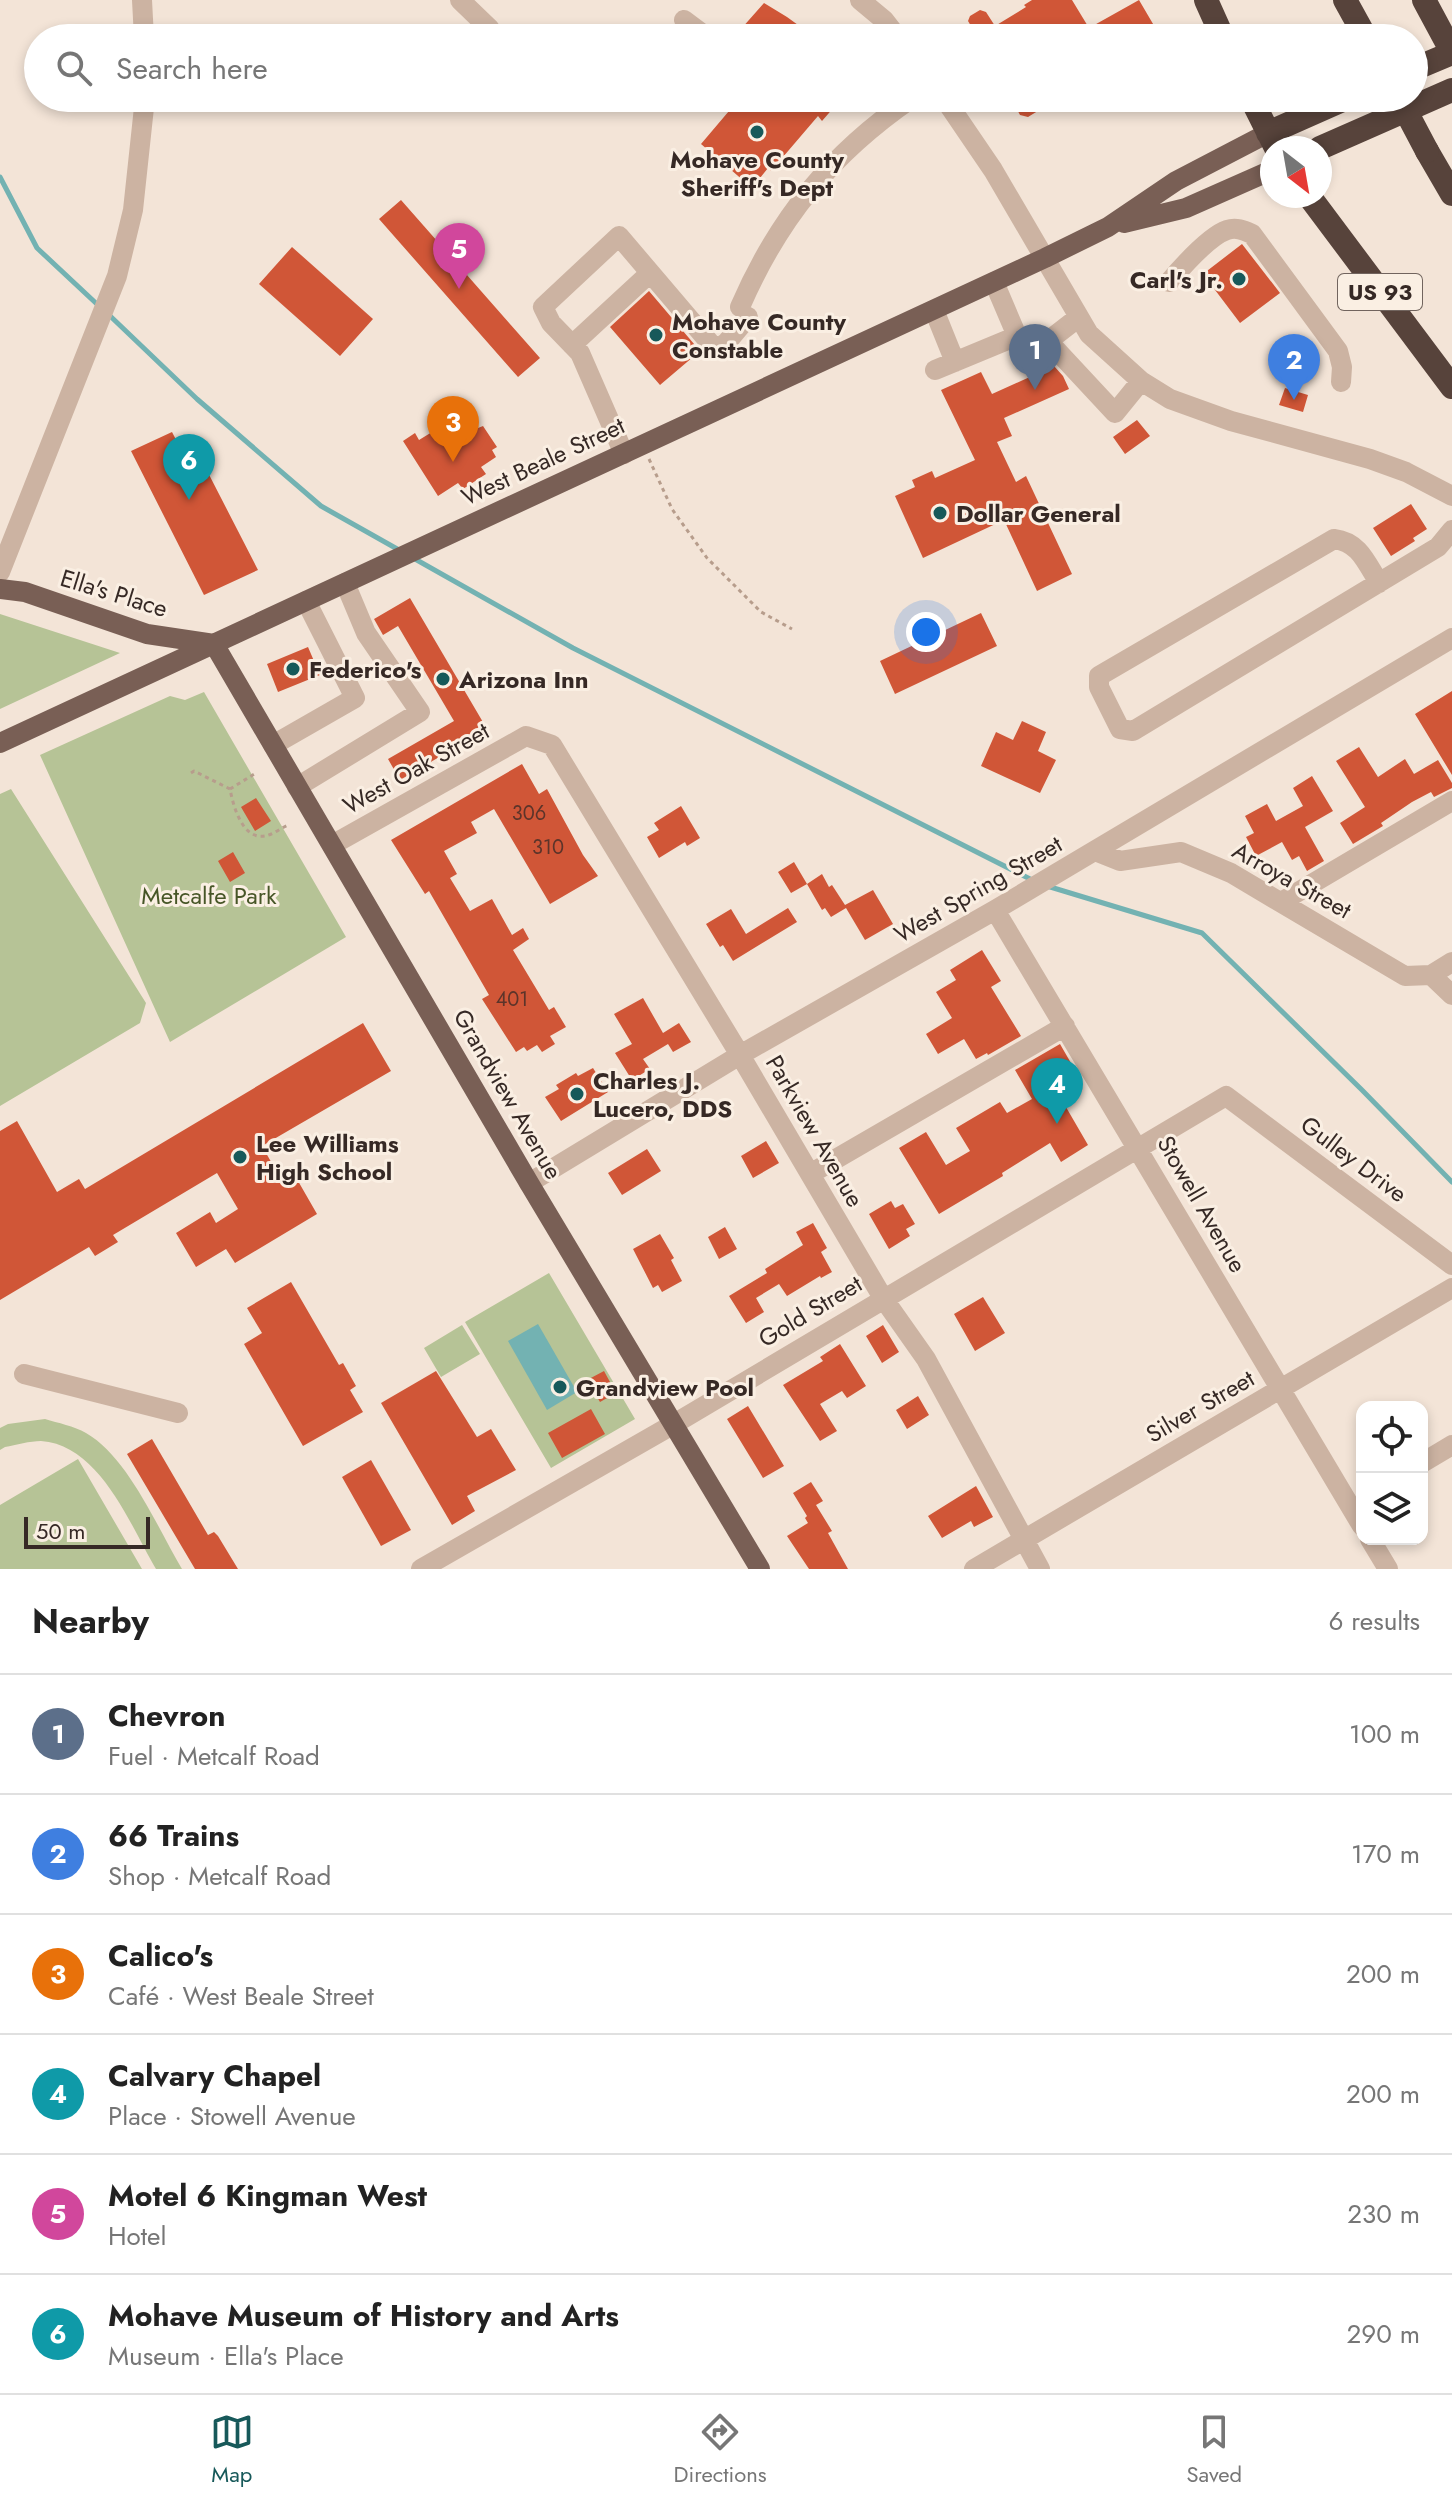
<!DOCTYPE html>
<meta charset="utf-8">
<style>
body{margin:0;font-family:Jost,sans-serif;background:#f2f2f2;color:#222}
.controls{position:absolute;right:24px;bottom:24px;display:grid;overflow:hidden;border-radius:16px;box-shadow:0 4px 12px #0003}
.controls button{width:72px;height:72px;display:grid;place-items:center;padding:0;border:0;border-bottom:2px solid #e0e0e0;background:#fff;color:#222;font:40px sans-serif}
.compass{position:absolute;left:1260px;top:136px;width:72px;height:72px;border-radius:50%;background:#fff;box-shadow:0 4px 12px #0003;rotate:149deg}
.scale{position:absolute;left:24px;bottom:20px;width:126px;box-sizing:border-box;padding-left:8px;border:4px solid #362925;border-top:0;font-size:22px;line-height:28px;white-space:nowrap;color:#362925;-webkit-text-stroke:6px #faefe3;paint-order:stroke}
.you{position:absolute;left:926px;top:632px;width:28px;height:28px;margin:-20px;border:6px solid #fff;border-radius:50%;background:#1a73e8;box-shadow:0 0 0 12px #1a73e833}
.badge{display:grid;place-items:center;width:52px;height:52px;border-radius:50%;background:#17595a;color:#fff;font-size:26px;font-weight:700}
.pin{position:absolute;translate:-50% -66px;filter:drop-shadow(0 2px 4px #0008)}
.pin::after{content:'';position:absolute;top:42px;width:28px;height:24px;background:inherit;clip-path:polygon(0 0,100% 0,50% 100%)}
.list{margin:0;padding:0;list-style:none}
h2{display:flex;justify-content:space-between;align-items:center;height:104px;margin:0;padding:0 32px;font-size:34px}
h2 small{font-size:26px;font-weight:400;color:#767676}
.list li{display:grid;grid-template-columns:52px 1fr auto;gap:24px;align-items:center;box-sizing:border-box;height:120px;padding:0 32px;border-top:2px solid #e0e0e0}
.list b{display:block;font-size:30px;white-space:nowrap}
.list p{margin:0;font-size:26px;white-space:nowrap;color:#767676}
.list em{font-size:26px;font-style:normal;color:#767676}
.icon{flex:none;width:44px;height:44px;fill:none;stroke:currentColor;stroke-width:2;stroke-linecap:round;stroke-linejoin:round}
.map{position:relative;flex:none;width:1452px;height:1569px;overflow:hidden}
.search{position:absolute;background:#fff;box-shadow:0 4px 12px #0003;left:24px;right:24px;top:24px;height:88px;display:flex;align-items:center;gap:20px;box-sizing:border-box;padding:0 28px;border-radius:44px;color:#767676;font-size:30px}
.sheet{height:824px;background:#fff}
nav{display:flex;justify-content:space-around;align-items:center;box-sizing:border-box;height:112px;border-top:2px solid #e0e0e0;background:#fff;font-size:22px;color:#767676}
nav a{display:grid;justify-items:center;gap:4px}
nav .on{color:#17595a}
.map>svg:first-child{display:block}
.park{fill:#b6c396}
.water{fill:#73b2b2}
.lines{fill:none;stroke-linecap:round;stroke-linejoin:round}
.stream{stroke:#73b2b2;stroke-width:5}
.building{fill:#d05637}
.path{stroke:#b79d8c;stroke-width:3;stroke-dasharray:4 4;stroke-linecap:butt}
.minor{stroke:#ccb3a2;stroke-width:20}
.major{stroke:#795f55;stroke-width:20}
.highway{stroke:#57433b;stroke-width:24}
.highway-bridge{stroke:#57433b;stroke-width:24}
.poi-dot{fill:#17595a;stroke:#faefe3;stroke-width:3}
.labels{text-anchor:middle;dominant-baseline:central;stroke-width:6;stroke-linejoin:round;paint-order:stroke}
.number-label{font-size:20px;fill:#5c342a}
.shield{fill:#faefe3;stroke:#71645e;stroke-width:2}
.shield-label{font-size:22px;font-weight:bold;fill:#362925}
.poi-label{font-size:24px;font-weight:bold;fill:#362925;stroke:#faefe3;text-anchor:start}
.street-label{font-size:24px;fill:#362925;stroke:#faefe3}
.park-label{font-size:24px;fill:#475627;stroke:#faefe3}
</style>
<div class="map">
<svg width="1452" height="1569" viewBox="0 0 1452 1569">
<rect width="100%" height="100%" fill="#f3e4d7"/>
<path class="park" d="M0 614 120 653 0 709Z
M204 692 346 937 170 1042 40 755 170 696 185 700Z
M11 789 146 1003 140 1023 0 1106V794Z
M549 1273 635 1419 551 1468 465 1322Z
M462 1325 480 1354 441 1377 424 1348Z
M45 1419C58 1423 74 1426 86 1433 128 1457 157 1527 182 1569H156C130 1525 100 1445 41 1441 30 1441 16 1445 5 1447L0 1450V1428L8 1424Z
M78 1459 142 1569H0V1505Z"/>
<path class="water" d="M538 1324 577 1392 547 1410 508 1341Z"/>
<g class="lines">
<path class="stream" d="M0 177 37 248 99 306
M107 313 197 399 321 506 399 550
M415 559 573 648 1034 881
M1047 886 1202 933 1362 1090 1452 1182"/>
</g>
<path class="building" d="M1032 0H1072L1089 28 1139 0 1156 29 1139 38H974L977 36 968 21 970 16 980 10 986 12 995 26 1026 7 1024 5Z
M764 3 787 17 816 38H733Z
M740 98H842L822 121 818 116 771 171 768 168 752 188 701 144Z
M1011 98H1059L1028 117 1020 115Z
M401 200 540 358 518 377 379 219Z
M1242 244 1280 293 1240 323 1203 274Z
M292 247 373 319 340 356 259 284Z
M649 291 700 351 660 385 610 327Z
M1054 366 1063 376 1069 389 1004 418 1012 436 997 442 1016 482 1026 476 1072 574 1037 591 1004 520 923 558 895 496 915 487 912 480 932 471 935 478 975 460 941 390 981 372 992 394Z
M1285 388 1308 395 1303 412 1279 405Z
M1137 420 1150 436 1125 454 1113 437Z
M450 421 458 433 474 422 478 428 483 426 497 447 492 450 496 457 481 467 486 474 463 489 458 483 438 496 403 441 415 433 419 440Z
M172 432 189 465 201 459 258 570 204 595 131 451Z
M1411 504 1427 529 1413 538 1415 541 1391 556 1373 528Z
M410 598 487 729 400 780 388 759 454 721 398 626 383 635 374 619Z
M981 613 997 646 895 694 880 661Z
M308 647 320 675 278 692 267 664Z
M1452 691V775L1415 714Z
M1022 721 1046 732 1038 751 1056 760 1040 793 981 766 996 732 1013 740Z
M1359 747 1378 777 1405 759 1414 774 1438 760 1452 783V788L1434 797 1431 792 1412 802 1381 823 1383 826 1353 844 1340 823 1365 807 1336 761Z
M522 764 539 794 547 789 583 855 598 876 550 904 494 809 471 822 477 833 444 851 457 874 450 878 470 911 492 899 512 935 523 928 529 939 513 950 549 1010 554 1007 566 1027 550 1036 555 1044 542 1052 537 1045 527 1051 524 1047 516 1052 482 999 489 995 429 891 425 894 391 840Z
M1312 776 1333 811 1305 827 1324 861 1307 871 1299 856 1292 860 1282 842 1256 856 1246 837 1254 833 1245 816 1267 804 1276 821 1303 806 1293 788Z
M256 798 271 821 255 831 241 807Z
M681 806 700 838 687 846 685 842 659 858 647 837 659 830 654 823Z
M233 852 245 873 230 882 218 861Z
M794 862 807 884 791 893 778 872Z
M822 874 829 887 832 885 845 905 873 890 893 924 865 940 846 908 831 917 825 908 822 910 807 884Z
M788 908 797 922 733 961 723 945 720 947 706 924 731 909 746 934Z
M982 950 1001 981 991 987 1021 1036 988 1055 987 1053 976 1059 964 1039 938 1054 926 1034 952 1018 936 992 956 980 950 970Z
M643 998 663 1033 679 1023 691 1042 673 1052 668 1044 643 1059 650 1069 632 1080 615 1053 632 1044 614 1014Z
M363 1023 391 1071 262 1146 282 1181 294 1174 317 1214 235 1263 226 1249 196 1267 176 1233 210 1212 216 1223 238 1209 217 1173 113 1235 118 1242 95 1256 89 1247 0 1300V1131L17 1121 57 1192 79 1179 85 1189Z
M1060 1044 1075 1070 1052 1083 1088 1145 1061 1162 1050 1143 1002 1173 1003 1176 939 1214 899 1148 926 1132 946 1165 970 1151 956 1128 1000 1102 1007 1113 1032 1099 1015 1070Z
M593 1068 608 1092 561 1121 545 1097 559 1089 556 1085 576 1073 578 1076Z
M766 1141 779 1163 753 1178 741 1156Z
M647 1149 661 1171 622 1195 608 1173Z
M891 1201 895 1208 903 1204 915 1224 906 1229 910 1236 889 1249 869 1214Z
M813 1223 827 1248 821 1252 832 1272 821 1278 820 1276 787 1296 779 1284 756 1298 764 1312 746 1323 729 1296 767 1273 765 1269 803 1245 796 1232Z
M725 1227 737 1249 719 1259 708 1237Z
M660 1234 674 1258 671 1260 682 1281 662 1292 658 1285 653 1288 633 1249Z
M291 1282 339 1365 343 1363 356 1386 350 1390 363 1412 303 1446 244 1344 262 1333 247 1308Z
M983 1297 1005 1333 975 1351 954 1314Z
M883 1325 899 1352 882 1363 866 1336Z
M840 1344 866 1386 847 1398 842 1391 820 1404 837 1431 820 1441 783 1385 823 1361 820 1357Z
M436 1371 477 1437 491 1429 516 1470 467 1496 475 1511 452 1525 381 1403Z
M604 1371 616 1393 600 1402 587 1380Z
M918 1396 929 1415 907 1429 896 1410Z
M748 1406 784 1466 763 1478 727 1419Z
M591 1409 605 1434 562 1458 548 1433Z
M152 1439 208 1535 214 1532 218 1536 238 1569H195L127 1454Z
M371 1460 411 1530 381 1546 342 1477Z
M811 1482 823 1501 816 1505 832 1531 828 1533 848 1569H809L787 1536 808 1523 805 1518 807 1516 793 1493Z
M976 1486 993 1517 974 1527 971 1521 942 1538 928 1516Z"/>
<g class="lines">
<path class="path" d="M649 459 672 509 707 558 761 612 792 629
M191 773 194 771 230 789C233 805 242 840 265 836 272 835 281 828 288 825
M230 789 256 773"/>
<path class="minor" d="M142 0 144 38
M460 0 490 29
M860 0 884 20 898 38
M684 20 708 38
M944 98 993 170 1089 334 1141 381 1170 399 1231 421 1370 459 1406 472 1452 496
M994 282 1017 336 1048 341
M1169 282C1181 268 1209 236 1227 230 1236 227 1243 230 1252 234L1338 351 1342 367 1341 382
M740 307C779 217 832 153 912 98
M934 310 955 362
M1079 317 1048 341 1115 413 1141 381
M572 345 650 273
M935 370 1017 336
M624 454 580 353 551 323 543 307 619 236 716 350 727 342 748 317
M0 572 117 276 133 210 145 98
M1379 583C1366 562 1359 542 1334 539L1099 676V687L1120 729 1133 731 1438 547 1452 530
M273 745 355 698 306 601
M297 787 420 712 366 633 345 583
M332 845 526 736 552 745 740 1055 883 1298 926 1359 1040 1569
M1095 851 1120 861 1181 852 1231 873 1405 976 1431 975 1452 995
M1281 902 1452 801
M995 910 1362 1526
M1431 975 1452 962
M810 1174 1065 1026
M529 1183 740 1055 995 910 1452 638
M24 1374 178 1413
M1422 1463 1452 1445
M1370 1539 1388 1569
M421 1569 674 1424 1226 1096 1452 1265
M974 1569 1452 1288"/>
<path class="major" d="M1124 223 1186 208 1272 170
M0 589 25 592 147 634 214 644
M214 644 529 1183 760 1569
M0 743 1045 258 1108 227 1176 181 1268 133"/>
<path class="highway" d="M1206 0 1223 38
M1345 0 1366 38
M1424 0 1452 52
M1414 69 1452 53
M1251 98 1276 148
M1268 133 1347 98
M1320 148 1452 90
M1427 151 1452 194
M1309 196 1452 387"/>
<path class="highway-bridge" d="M1399 98 1427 151"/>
</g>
<g class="poi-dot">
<circle cx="757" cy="132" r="8"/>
<circle cx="1239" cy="279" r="8"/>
<circle cx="656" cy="335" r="8"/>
<circle cx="940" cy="513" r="8"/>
<circle cx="293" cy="669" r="8"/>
<circle cx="443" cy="679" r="8"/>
<circle cx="577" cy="1094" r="8"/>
<circle cx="240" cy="1157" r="8"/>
<circle cx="560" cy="1387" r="8"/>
</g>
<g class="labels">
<g class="number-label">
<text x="529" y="813">306</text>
<text x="548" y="847">310</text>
<text x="512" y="999">401</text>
</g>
<rect class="shield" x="1338" y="274" width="84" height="36" rx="6"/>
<g class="shield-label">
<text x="1380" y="292">US 93</text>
</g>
<g class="poi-label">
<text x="757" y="159" text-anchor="middle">Mohave County<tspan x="757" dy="28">Sheriff's Dept</tspan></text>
<text x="1223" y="279" text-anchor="end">Carl's Jr.</text>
<text x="672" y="321">Mohave County<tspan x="672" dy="28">Constable</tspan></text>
<text x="956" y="513">Dollar General</text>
<text x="309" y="669">Federico's</text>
<text x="459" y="679">Arizona Inn</text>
<text x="593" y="1080">Charles J.<tspan x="593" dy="28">Lucero, DDS</tspan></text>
<text x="256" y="1143">Lee Williams<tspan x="256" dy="28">High School</tspan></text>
<text x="576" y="1387">Grandview Pool</text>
</g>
<g class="street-label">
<text transform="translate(543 461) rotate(-25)">West Beale Street</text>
<text transform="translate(114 593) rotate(17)">Ella's Place</text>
<text transform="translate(416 768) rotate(-29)">West Oak Street</text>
<text transform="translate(1292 880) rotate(29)">Arroya Street</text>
<text transform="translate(978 889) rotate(-30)">West Spring Street</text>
<text transform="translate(508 1094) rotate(60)">Grandview Avenue</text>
<text transform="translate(815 1131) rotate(60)">Parkview Avenue</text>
<text transform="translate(1354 1159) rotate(37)">Gulley Drive</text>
<text transform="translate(1202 1204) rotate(60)">Stowell Avenue</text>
<text transform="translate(810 1311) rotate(-31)">Gold Street</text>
<text transform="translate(1200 1406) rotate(-30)">Silver Street</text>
</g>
<g class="park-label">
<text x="209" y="895">Metcalfe Park</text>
</g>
</g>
</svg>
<div class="controls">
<button><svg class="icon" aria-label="locate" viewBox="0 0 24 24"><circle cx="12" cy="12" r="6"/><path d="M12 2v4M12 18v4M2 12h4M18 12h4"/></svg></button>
<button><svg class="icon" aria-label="layers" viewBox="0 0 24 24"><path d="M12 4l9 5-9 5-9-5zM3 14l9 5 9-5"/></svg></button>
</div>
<svg class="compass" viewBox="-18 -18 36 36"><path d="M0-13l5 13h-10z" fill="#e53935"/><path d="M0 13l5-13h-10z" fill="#767676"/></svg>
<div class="scale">50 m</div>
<div class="you"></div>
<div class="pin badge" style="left:1035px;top:390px;background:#5c6f8a">1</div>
<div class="pin badge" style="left:1294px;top:400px;background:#3f7fe0">2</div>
<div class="pin badge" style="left:453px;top:462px;background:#e8710a">3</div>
<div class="pin badge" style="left:1057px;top:1124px;background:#0f9aa8">4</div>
<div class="pin badge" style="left:459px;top:289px;background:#d1479c">5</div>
<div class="pin badge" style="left:189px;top:500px;background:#0f9aa8">6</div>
<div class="search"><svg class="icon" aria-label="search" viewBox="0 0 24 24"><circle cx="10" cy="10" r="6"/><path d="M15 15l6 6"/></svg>Search here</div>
</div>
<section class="sheet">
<h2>Nearby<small>6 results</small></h2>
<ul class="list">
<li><span class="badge" style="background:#5c6f8a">1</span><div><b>Chevron</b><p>Fuel · Metcalf Road</p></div><em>100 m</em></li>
<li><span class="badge" style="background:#3f7fe0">2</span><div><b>66 Trains</b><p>Shop · Metcalf Road</p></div><em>170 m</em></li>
<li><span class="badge" style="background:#e8710a">3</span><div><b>Calico's</b><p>Café · West Beale Street</p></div><em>200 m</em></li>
<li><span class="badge" style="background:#0f9aa8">4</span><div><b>Calvary Chapel</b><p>Place · Stowell Avenue</p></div><em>200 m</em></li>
<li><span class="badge" style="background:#d1479c">5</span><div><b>Motel 6 Kingman West</b><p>Hotel</p></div><em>230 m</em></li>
<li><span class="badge" style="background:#0f9aa8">6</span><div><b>Mohave Museum of History and Arts</b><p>Museum · Ella's Place</p></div><em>290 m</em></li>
</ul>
</section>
<nav>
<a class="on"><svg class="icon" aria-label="map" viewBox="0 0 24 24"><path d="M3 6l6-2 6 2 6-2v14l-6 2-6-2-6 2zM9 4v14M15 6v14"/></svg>Map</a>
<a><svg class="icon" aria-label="directions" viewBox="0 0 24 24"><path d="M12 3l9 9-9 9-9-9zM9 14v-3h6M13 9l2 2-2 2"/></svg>Directions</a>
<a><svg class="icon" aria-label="saved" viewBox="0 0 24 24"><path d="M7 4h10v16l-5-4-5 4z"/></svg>Saved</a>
</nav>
